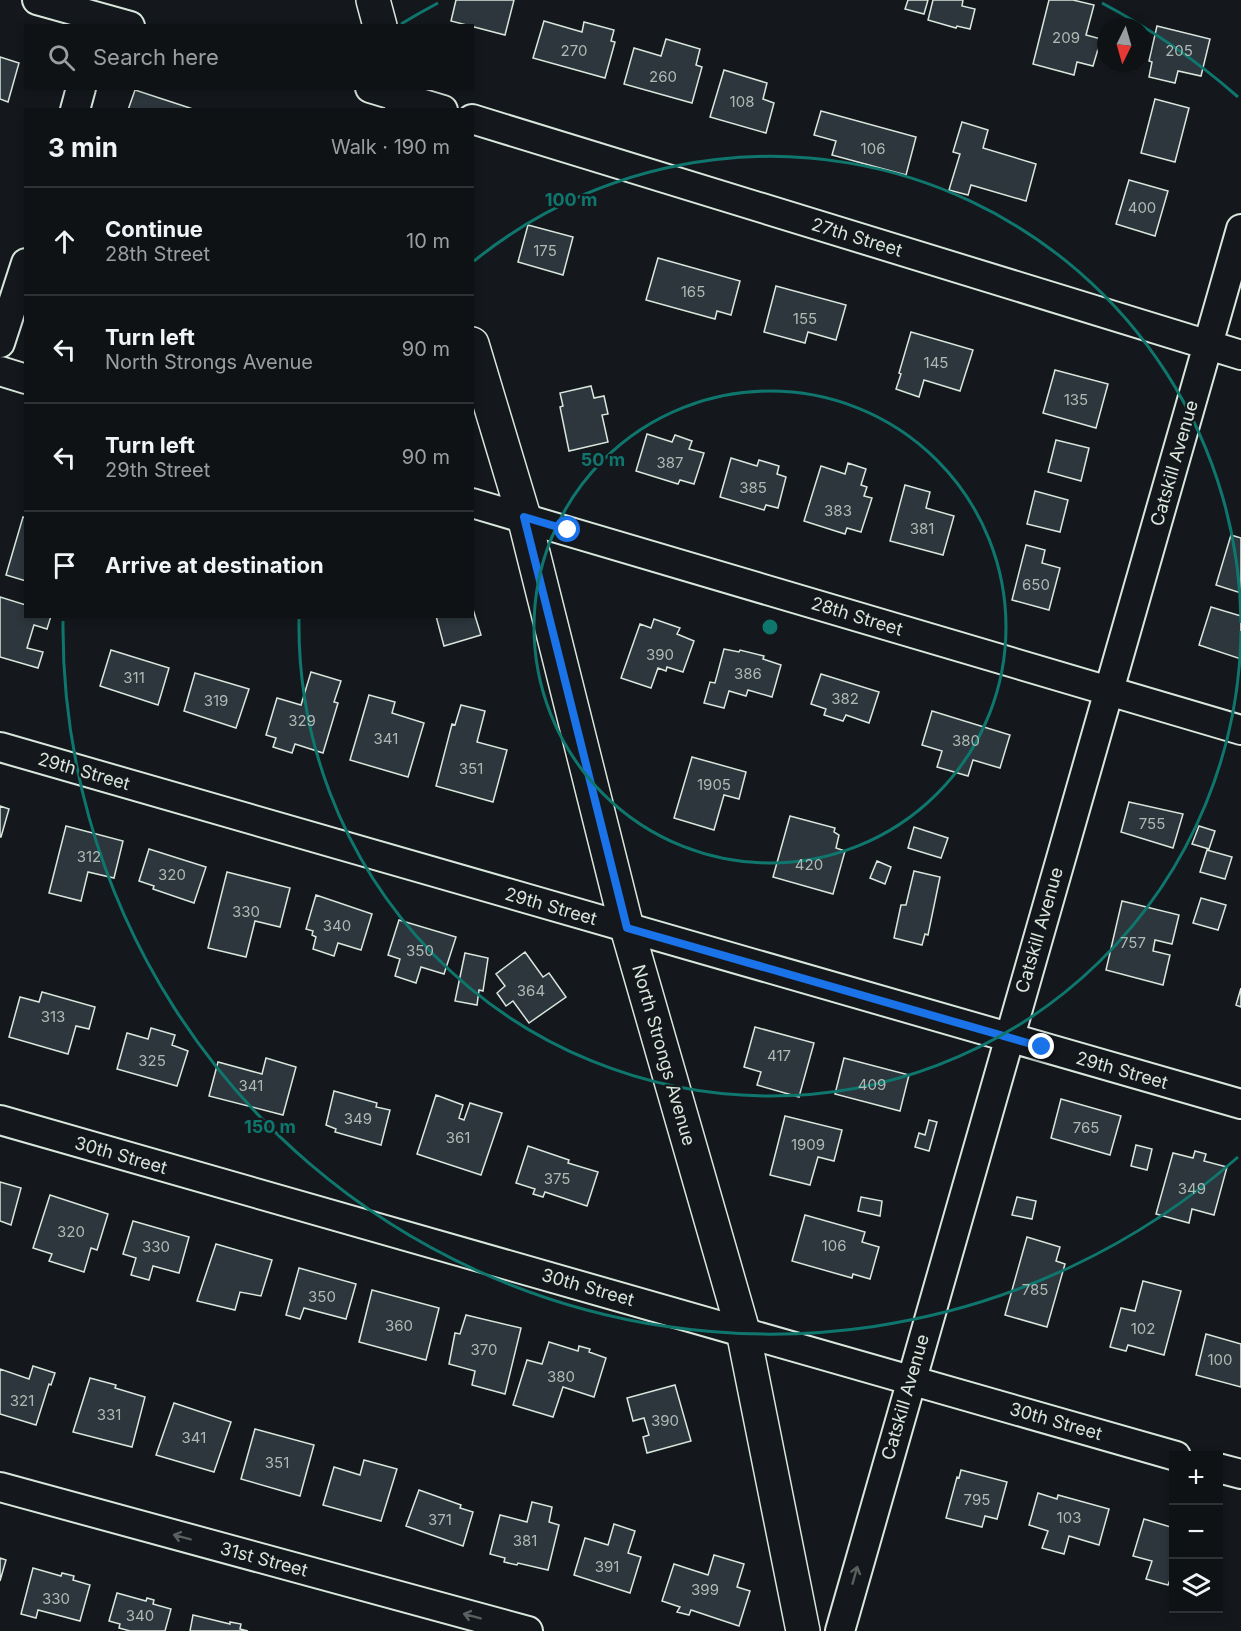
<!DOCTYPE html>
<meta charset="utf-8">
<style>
body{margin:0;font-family:Inter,sans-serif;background:#1d2022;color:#f1f3f6}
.controls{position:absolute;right:18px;bottom:18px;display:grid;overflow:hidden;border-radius:0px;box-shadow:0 3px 9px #0003}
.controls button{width:54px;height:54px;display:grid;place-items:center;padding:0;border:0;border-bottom:2px solid #2f3234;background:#0f1215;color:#f1f3f6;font:30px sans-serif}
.compass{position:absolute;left:1097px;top:18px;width:54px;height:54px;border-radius:50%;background:#0f1215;box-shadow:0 3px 9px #0003;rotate:185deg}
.stop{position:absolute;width:18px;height:18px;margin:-14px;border:4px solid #1a73e8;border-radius:50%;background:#fff}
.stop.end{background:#1a73e8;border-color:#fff;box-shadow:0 2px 6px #0008}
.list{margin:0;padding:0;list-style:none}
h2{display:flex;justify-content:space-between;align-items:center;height:78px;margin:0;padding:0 24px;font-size:26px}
h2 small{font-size:20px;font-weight:400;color:#9b9ea0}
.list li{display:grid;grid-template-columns:39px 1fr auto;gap:18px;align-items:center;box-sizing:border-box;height:108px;padding:0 24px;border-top:2px solid #2f3234}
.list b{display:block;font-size:22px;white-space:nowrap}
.list p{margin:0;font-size:20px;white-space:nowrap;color:#9b9ea0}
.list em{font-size:20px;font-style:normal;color:#9b9ea0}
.icon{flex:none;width:33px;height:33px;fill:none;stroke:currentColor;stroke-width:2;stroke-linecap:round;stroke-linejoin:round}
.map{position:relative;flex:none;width:1241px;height:1631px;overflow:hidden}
.search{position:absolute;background:#0f1215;box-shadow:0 3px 9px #0003;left:24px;top:24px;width:450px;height:66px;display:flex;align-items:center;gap:15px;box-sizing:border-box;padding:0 21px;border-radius:0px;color:#9b9ea0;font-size:22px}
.panel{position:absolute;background:#0f1215;box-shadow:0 3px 9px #0003;left:24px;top:108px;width:450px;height:510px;border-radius:0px}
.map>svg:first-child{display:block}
.building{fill:#2c363c;stroke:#d8e6dc;stroke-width:1.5}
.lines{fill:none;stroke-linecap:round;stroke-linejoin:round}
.street-casing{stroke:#d8e6dc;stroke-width:32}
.secondary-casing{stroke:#d8e6dc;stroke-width:36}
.street{stroke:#14181c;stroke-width:28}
.secondary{stroke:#14181c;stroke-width:33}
.oneway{stroke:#59605f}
.route{stroke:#1a73e8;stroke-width:8}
.ring{fill:none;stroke:#0f766e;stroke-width:3}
.labels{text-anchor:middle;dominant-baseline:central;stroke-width:4.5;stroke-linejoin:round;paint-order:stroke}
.number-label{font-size:15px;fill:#adbab4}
.street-label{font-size:18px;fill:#d8e6dc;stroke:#14181c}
.centre{fill:#0f766e;stroke:#14181c;stroke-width:3}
.ring-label{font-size:18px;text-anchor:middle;font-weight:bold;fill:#0f766e;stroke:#14181c;stroke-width:4.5;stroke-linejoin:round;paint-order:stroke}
</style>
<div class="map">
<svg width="1241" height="1631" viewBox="0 0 1241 1631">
<rect width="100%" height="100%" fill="#14181c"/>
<path class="building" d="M456 0H514L505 35 451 21Z
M908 0H928L924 14 905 9Z
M933 0H963L962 6 975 9 970 29 957 26 956 28 928 20Z
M1049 0H1073L1094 5 1086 35 1101 39 1093 66 1077 62 1074 75 1033 64Z
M544 21 582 32 584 22 614 30 611 41 615 42 605 78 533 58Z
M1157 26 1210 39 1201 76 1178 71 1175 83 1149 77 1152 62 1149 61Z
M666 39 700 49 696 65 702 67 692 103 624 84 634 48 661 56Z
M0 57 19 63 8 102 0 99Z
M724 70 767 83 763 99 774 103 766 133 710 117Z
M135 90 196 110H128Z
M1155 99 1189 108 1175 162 1141 153Z
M821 111 916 137 906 175 832 155 836 141 814 135Z
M962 122 988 130 983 148 1036 164 1026 201 971 185 968 195 949 190 960 154 953 152Z
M1129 180 1168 191 1155 236 1116 224Z
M528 225 573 237 563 275 518 262Z
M658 258 740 281 731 315 717 311 715 319 646 300Z
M776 286 846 305 836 340 808 332 805 343 764 332Z
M911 332 973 350 960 391 924 380 919 397 896 389 901 374 899 373Z
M1055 370 1108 384 1096 428 1043 413Z
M591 386 594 398 604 396 608 414 602 415 608 442 569 451 560 407 563 406 560 393Z
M647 434 672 442 675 435 692 441 689 449 704 453 694 484 680 480 678 484 636 471Z
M1056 440 1089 448 1081 481 1048 472Z
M731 458 757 466 759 460 779 466 777 474 786 477 778 508 766 505 764 510 720 497Z
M848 463 866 469 861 485 867 487 864 496 872 498 861 532 847 528 845 534 804 521 821 466 845 474Z
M905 485 930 492 926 508 954 516 943 555 890 541Z
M1035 491 1068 500 1060 532 1027 524Z
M23 517 26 518V581L6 575Z
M1231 535 1241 538V593L1216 585Z
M1026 545 1045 550 1042 563 1060 568 1049 610 1012 600Z
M0 597 26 605V616H51L47 629 34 625 27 648 43 652 38 668 0 657Z
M472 606 481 635 444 646 436 616H472Z
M1211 607 1241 616V659L1199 645Z
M654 619 680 628 677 634 694 641 683 672 667 667 666 671 658 668 651 688 621 678 640 624 651 628Z
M724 649 739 652 740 650 764 656 763 659 781 665 772 697 748 690 746 696 729 691 724 708 704 703 710 682 715 683Z
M111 650 169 668 158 705 100 686Z
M311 672 341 681 334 702 338 703 323 753 295 744 292 753 273 747 276 738 266 735 277 698 301 705Z
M195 673 249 689 236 728 184 711Z
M821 674 879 692 869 723 846 715 843 721 824 715 826 709 811 704Z
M369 695 395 702 392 713 424 723 408 777 350 760Z
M461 705 485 711 477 742 507 750 493 802 436 786 452 724 455 725Z
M932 711 1010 735 1000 768 973 760 968 776 937 767 942 751 922 745Z
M692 757 746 772 739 799 724 795 714 830 674 818Z
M1129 802 1183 814 1173 848 1121 832Z
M0 806 9 809 1 837H0Z
M790 816 835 828 834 832 839 835 836 848 845 851 833 894 773 877Z
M66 826 123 841 114 878 88 872 81 901 49 893Z
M1199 826 1215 831 1209 849 1192 844Z
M914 827 948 838 941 858 908 848Z
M149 849 206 867 194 903 153 889 154 886 139 881Z
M1207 850 1232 857 1225 879 1200 872Z
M877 861 891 867 885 884 870 878Z
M914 871 940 877 928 935 925 934 922 945 894 938 901 905H906Z
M227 872 290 888 280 927 255 921 246 957 208 948Z
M316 895 372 914 361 950 338 943 334 956 313 949 316 937 312 935 313 931 306 929Z
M1201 898 1226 905 1218 930 1193 923Z
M1122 901 1179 915 1172 944 1155 940 1153 951 1170 955 1163 985 1106 970Z
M399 920 456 937 444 974 421 967 416 983 395 976 400 959 388 955Z
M525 952 543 977 549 973 566 997 529 1023 513 1001 506 1006 497 993 505 986 496 974Z
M465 953 488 958 483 991 479 990 477 1005 455 1001Z
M1241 988V1007L1236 1005Z
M42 992 95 1007 89 1029 76 1026 68 1054 9 1037 20 997 39 1002Z
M755 1027 814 1043 799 1097 757 1085 761 1072 744 1067Z
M151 1028 175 1035 172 1045 188 1051 177 1086 117 1069 127 1033 148 1039Z
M266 1058 296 1067 283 1115 209 1096 218 1062 262 1074Z
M844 1058 909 1075 900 1111 835 1094Z
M334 1091 377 1103 376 1107 390 1110 381 1145 335 1132 336 1129 326 1125Z
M436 1095 463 1105 459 1118 464 1120 470 1103 502 1113 481 1175 417 1154Z
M1061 1099 1121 1116 1110 1155 1051 1138Z
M785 1116 842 1130 834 1161 818 1157 810 1185 770 1175Z
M929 1120 937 1122 929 1151 915 1147 919 1133 925 1135Z
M1136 1145 1152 1149 1147 1170 1131 1166Z
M528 1146 569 1160 568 1163 598 1172 587 1206 545 1192 543 1197 533 1194 535 1189 516 1183Z
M1195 1151 1206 1154 1204 1161 1227 1167 1214 1215 1192 1209 1189 1223 1156 1214 1173 1153 1193 1158Z
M0 1182 21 1188 11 1225 0 1221Z
M50 1195 108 1214 97 1250 91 1248 84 1272 49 1261 52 1254 33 1248Z
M861 1197 882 1201 880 1216 858 1211Z
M1017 1197 1036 1201 1032 1219 1012 1215Z
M805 1215 865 1232 862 1242 879 1247 870 1279 853 1274 852 1278 792 1261Z
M133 1221 189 1237 179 1273 153 1266 149 1280 131 1275 136 1258 123 1254Z
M1027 1237 1060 1247 1056 1261 1065 1264 1047 1327 1005 1315Z
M216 1244 272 1260 261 1296 240 1292 235 1310 197 1301Z
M299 1268 356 1284 346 1319 304 1308 300 1319 286 1315Z
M1143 1281 1181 1291 1164 1355 1128 1345 1126 1351 1110 1347 1121 1308 1135 1311Z
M372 1290 439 1308 426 1360 359 1342Z
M466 1315 521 1328 505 1394 472 1385 475 1371 449 1364 455 1333 460 1334Z
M1206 1334 1241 1344V1387L1196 1375Z
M549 1342 578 1351 579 1346 590 1349 589 1352 606 1358 594 1397 563 1387 553 1417 513 1405 527 1360 542 1364Z
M33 1366 55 1373 51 1385 49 1384 36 1425 0 1414V1369L29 1379Z
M90 1378 116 1385 115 1388 145 1397 132 1447 73 1432Z
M675 1385 691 1441 647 1453 643 1437 649 1435 644 1418 633 1421 627 1398Z
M174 1403 231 1422 214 1472 156 1455Z
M255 1429 314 1445 300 1496 241 1479Z
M364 1460 397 1469 381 1521 323 1505 334 1467 360 1475Z
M961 1470 1007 1482 997 1519 985 1516 982 1527 946 1518 957 1477 959 1478Z
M419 1490 461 1505 460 1508 473 1512 463 1546 406 1526Z
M1038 1493 1057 1499 1058 1495 1109 1509 1099 1545 1069 1536 1064 1554 1042 1548 1048 1531 1029 1525Z
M532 1502 552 1507 549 1522 559 1525 548 1570 518 1563 517 1565 504 1562 505 1558 490 1554 500 1515 527 1522Z
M1144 1519 1174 1528V1569L1168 1585 1146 1579 1152 1561 1133 1556Z
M614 1524 635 1531 628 1553 641 1557 630 1593 574 1575 585 1538 608 1545Z
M714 1555 744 1564 737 1587 750 1591 739 1626 691 1610 689 1615 677 1612 680 1607 662 1601 674 1564 708 1575Z
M0 1558 6 1560 0 1581Z
M33 1568 61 1576 62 1573 74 1576 73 1580 90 1585 80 1621 38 1610 36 1618 21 1614Z
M117 1593 146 1601 147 1598 154 1600 153 1604 171 1609 165 1631H130L119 1628 120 1624 109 1621Z
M193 1615 230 1624V1622L241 1624 240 1629 248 1631H190Z"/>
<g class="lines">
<defs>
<path id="street" d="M37 0 130 26
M370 88 443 110
M75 110 81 88
M472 119 1241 355
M0 343 26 263
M0 371 26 379
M472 503 1241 730
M0 747 1241 1104
M0 1120 1176 1456
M1218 1468 1241 1474
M0 1487 528 1631
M840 1631 1241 229"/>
<path id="secondary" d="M373 0 380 26
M397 88 403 110
M472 344 524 517 627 928 743 1331 803 1631"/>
</defs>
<use href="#street" class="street-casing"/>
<use href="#secondary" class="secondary-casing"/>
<use href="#street" class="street"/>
<use href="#secondary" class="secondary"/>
</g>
<defs><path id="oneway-shaft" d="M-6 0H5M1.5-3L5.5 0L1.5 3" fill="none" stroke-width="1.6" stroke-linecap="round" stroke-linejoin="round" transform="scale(1.5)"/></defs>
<g class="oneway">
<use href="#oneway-shaft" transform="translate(182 1537) rotate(-165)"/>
<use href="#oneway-shaft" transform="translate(855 1575) rotate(-74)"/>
<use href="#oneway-shaft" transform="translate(472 1616) rotate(-165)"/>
</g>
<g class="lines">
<path class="route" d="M568 530 524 517 627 928 1042 1047"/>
</g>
<g class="ring">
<circle cx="770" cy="627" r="236"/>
<path d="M1241 631A471 471 0 1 1 299 619M474 261A471 471 0 0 1 1241 623"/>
<path d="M1238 1157A707 707 0 0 1 63 621M401 24A707 707 0 0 1 438 3M1102 3A707 707 0 0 1 1238 97"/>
</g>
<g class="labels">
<g class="number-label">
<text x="1066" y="37">209</text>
<text x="574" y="50">270</text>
<text x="1179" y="50">205</text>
<text x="663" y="76">260</text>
<text x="742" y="101">108</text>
<text x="873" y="148">106</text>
<text x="1142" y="207">400</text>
<text x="545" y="250">175</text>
<text x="693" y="291">165</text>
<text x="805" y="318">155</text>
<text x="936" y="362">145</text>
<text x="1076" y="399">135</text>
<text x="670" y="462">387</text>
<text x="753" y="487">385</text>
<text x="838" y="510">383</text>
<text x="922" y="528">381</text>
<text x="1036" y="584">650</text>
<text x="660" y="654">390</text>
<text x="748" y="673">386</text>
<text x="134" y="677">311</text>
<text x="845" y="698">382</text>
<text x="216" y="700">319</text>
<text x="302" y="720">329</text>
<text x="386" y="738">341</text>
<text x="966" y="740">380</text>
<text x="471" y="768">351</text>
<text x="714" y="784">1905</text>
<text x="1152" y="823">755</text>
<text x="89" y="856">312</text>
<text x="809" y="864">420</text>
<text x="172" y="874">320</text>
<text x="246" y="911">330</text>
<text x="337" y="925">340</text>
<text x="1133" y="942">757</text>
<text x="420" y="950">350</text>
<text x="531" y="990">364</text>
<text x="53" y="1016">313</text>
<text x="779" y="1055">417</text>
<text x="152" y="1060">325</text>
<text x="872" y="1084">409</text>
<text x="251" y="1085">341</text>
<text x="358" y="1118">349</text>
<text x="1086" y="1127">765</text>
<text x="458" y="1137">361</text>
<text x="808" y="1144">1909</text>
<text x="557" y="1178">375</text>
<text x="1192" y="1188">349</text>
<text x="71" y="1231">320</text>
<text x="834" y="1245">106</text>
<text x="156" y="1246">330</text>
<text x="1035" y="1289">785</text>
<text x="322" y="1296">350</text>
<text x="399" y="1325">360</text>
<text x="1143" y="1328">102</text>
<text x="484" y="1349">370</text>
<text x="1220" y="1359">100</text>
<text x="561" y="1376">380</text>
<text x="22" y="1400">321</text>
<text x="109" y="1414">331</text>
<text x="665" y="1420">390</text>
<text x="194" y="1437">341</text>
<text x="277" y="1462">351</text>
<text x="977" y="1499">795</text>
<text x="1069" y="1517">103</text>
<text x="440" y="1519">371</text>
<text x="525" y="1540">381</text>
<text x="607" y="1566">391</text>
<text x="705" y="1589">399</text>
<text x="56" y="1598">330</text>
<text x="140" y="1615">340</text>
</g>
<g class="street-label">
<text transform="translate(857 237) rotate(17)">27th Street</text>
<text transform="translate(1174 463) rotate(-74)">Catskill Avenue</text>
<text transform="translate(857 616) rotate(17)">28th Street</text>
<text transform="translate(84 771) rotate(16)">29th Street</text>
<text transform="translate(551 906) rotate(16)">29th Street</text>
<text transform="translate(1039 930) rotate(-74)">Catskill Avenue</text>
<text transform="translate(664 1055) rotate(74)">North Strongs Avenue</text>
<text transform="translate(1122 1070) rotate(16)">29th Street</text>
<text transform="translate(121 1155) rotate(16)">30th Street</text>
<text transform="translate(588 1287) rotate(16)">30th Street</text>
<text transform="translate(905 1397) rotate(-74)">Catskill Avenue</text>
<text transform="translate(1056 1421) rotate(16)">30th Street</text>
<text transform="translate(264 1559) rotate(15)">31st Street</text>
</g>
</g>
<circle cx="770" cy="627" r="9" class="centre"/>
<g class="ring-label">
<text x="571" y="206">100 m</text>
<text x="603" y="466">50 m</text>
<text x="270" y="1133">150 m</text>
</g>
</svg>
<div class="controls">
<button>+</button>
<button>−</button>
<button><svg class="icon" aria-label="layers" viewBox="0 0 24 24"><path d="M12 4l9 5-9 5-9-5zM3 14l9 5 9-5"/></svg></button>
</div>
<svg class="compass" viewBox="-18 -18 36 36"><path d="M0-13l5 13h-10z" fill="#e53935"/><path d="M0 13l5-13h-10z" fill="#9b9ea0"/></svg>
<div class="stop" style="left:568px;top:530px"></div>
<div class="stop end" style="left:1042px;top:1047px"></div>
<div class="search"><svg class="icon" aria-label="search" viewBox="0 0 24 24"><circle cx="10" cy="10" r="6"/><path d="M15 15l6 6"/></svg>Search here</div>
<section class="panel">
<h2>3 min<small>Walk · 190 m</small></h2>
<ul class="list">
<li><svg class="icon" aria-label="ahead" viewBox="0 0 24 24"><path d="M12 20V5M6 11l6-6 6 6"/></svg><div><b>Continue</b><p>28th Street</p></div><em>10 m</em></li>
<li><svg class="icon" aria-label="left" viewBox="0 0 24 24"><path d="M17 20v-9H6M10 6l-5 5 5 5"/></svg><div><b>Turn left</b><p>North Strongs Avenue</p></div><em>90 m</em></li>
<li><svg class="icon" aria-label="left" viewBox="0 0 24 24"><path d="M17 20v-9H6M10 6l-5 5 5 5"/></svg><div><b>Turn left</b><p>29th Street</p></div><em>90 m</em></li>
<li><svg class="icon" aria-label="arrive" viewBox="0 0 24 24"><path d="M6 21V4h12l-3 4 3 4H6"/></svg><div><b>Arrive at destination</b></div></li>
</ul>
</section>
</div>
